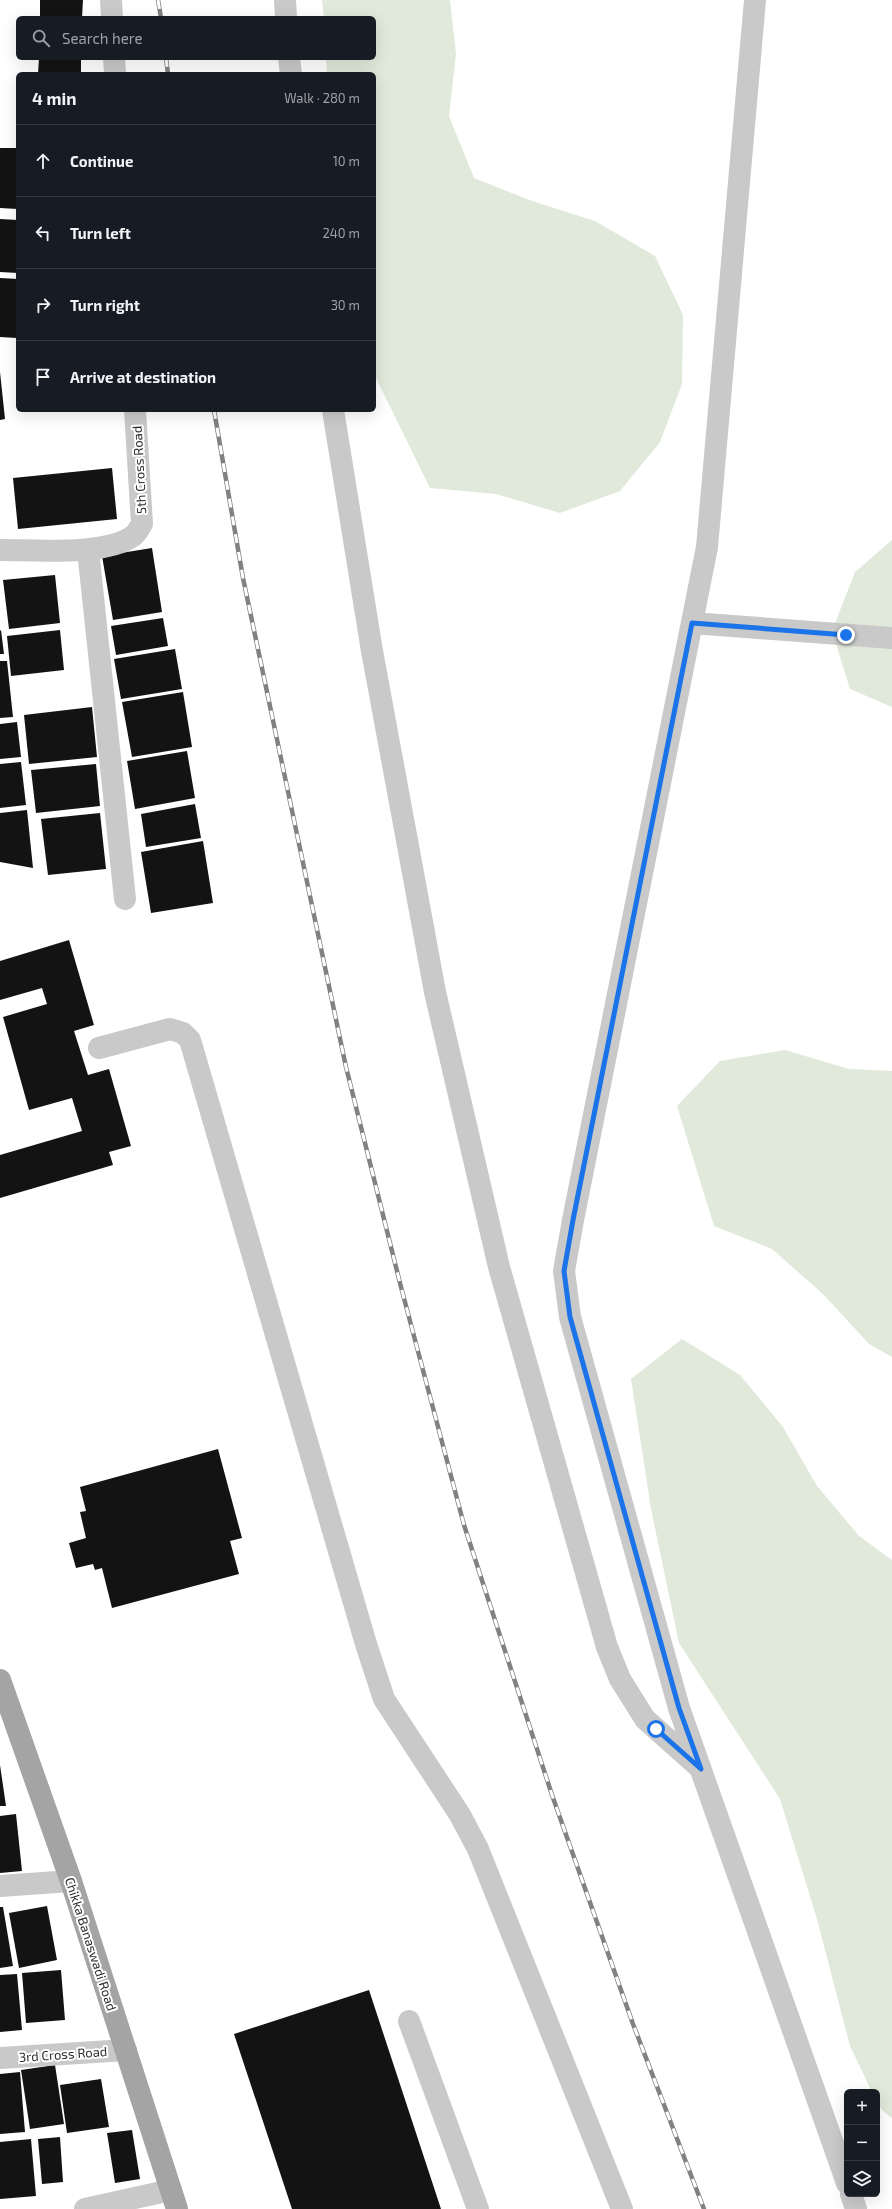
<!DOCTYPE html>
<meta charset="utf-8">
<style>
body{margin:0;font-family:"Exo 2",sans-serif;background:#20242c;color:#f1f3f6}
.controls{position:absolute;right:12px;bottom:12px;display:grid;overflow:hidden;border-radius:6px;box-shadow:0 4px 16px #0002}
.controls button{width:36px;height:36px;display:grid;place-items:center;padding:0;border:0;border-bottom:1px solid #363941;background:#171b24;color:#f1f3f6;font:20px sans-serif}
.stop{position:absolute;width:12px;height:12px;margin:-9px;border:3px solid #1a73e8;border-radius:50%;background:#fff}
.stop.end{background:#1a73e8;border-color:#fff;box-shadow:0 1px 4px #0008}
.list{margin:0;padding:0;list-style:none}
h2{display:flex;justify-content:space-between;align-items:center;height:52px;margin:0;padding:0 16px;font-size:17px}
h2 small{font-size:13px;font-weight:400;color:#9ea1a6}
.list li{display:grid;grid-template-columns:26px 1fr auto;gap:12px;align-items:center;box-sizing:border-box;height:72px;padding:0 16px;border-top:1px solid #363941}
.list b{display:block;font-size:15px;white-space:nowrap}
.list em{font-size:13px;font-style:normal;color:#9ea1a6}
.icon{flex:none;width:22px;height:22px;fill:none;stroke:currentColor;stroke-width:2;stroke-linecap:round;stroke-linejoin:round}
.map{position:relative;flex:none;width:892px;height:2209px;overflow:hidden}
.search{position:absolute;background:#171b24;box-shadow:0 4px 16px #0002;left:16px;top:16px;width:360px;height:44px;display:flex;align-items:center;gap:10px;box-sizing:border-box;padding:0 14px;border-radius:6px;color:#9ea1a6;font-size:15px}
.panel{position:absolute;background:#171b24;box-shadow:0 4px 16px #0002;left:16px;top:72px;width:360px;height:340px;border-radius:6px}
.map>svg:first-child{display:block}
.green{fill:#e0e9da}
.building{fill:#131313}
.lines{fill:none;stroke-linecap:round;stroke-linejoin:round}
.minor{stroke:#c9c9c9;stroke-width:22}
.major{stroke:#a4a4a4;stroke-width:22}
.rail-casing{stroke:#818181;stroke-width:4.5}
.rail{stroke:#fff;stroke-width:3;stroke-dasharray:9;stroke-linecap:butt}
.route{stroke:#1a73e8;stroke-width:5}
.labels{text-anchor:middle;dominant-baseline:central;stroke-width:4;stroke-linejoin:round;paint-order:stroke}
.street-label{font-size:13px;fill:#2c2c2c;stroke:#fff}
</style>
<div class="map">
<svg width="892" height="2209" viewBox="0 0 892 2209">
<rect width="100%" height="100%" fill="#fff"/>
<path class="green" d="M322 0H450L456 54 449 116 474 178 532 201 595 221 655 256 683 315 682 384 660 442 620 491 560 513 496 494 430 488 374 374V74H327L326 58H374V18H324Z
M892 540V707L850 689 832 631 855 572Z
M785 1050 849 1069 892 1071V1357L869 1344 823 1294 772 1249 714 1226 677 1106 720 1061Z
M682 1339 740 1375 783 1427 817 1486 859 1536 892 1560V2118C881 2110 877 2106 877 2092H872L850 2046 817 1919 780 1799 679 1643 651 1509 631 1379Z"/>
<path class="building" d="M40 0H83L82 18H40Z
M39 58H81V74H38Z
M0 148H18V209L0 208Z
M0 219 18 220V273L0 272Z
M0 278 18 279 17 338 0 337Z
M0 372 5 419 0 420Z
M112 468 117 519 18 529 13 478Z
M152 548 162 612 113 620 102 556Z
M55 575 60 623 9 629 3 580Z
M163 618 168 646 116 655 111 626Z
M1 630 4 654H0V631Z
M60 630 64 670 11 676 7 636Z
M175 649 182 689 121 699 114 659Z
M0 661H7L13 717 0 718Z
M183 692 192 747 132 757 122 702Z
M92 707 97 757 29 764 24 715Z
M17 722 21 757 0 759V724Z
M187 751 195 798 135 809 127 761Z
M21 762 26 805 0 808V764Z
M96 764 100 806 36 813 31 770Z
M195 804 201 838 146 847 141 814Z
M27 810 33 868 0 862V813Z
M100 813 106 869 48 875 41 819Z
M203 841 213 903 151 913 141 852Z
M69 940 94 1025 74 1031 88 1075 109 1069 131 1146 109 1152 113 1165 0 1198V1155L82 1131 72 1098 29 1110 3 1017 47 1004 42 988 0 1000V961Z
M218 1449 242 1538 230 1541 239 1574 112 1608 102 1568 95 1570 93 1564 76 1568 69 1543 86 1538 80 1512 86 1511 80 1487Z
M0 1765 6 1806H0Z
M16 1814 22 1871 0 1873V1816Z
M47 1906 57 1960 19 1968 9 1913Z
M0 1907H3L13 1966 0 1968Z
M61 1970 65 2020 26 2023 22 1973Z
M17 1974 22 2030 0 2032V1975Z
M369 1990 441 2209H292L234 2034Z
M55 2065 64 2124 30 2129 21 2070Z
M20 2072 25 2132 0 2134V2074Z
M101 2079 109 2127 67 2133 60 2085Z
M132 2130 140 2179 115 2183 107 2133Z
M60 2137 63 2182 42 2184 38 2139Z
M31 2139 36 2196 0 2199V2142Z"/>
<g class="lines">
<path class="minor" d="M111 0 112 18
M285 0 286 18
M755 0 707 547 573 1220 564 1271 570 1317 679 1708 847 2183
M114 58 115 74
M289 58 291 74
M333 410 372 651 435 992 499 1267 607 1647 620 1679 645 1719 700 1768
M0 550C35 550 105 556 133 536 137 533 139 528 142 524L135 410
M88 550 125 899
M692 623 892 638
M99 1048 170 1029 183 1033 190 1040 366 1644 384 1699 460 1815 478 1849 622 2209
M0 1886 71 1881
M409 2021 478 2209
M0 2058 126 2050
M851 2194 856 2209
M85 2209 171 2190"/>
<path class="major" d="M0 1680 71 1881 177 2209"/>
<defs>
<path id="rail" d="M158 0 161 18
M166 58 168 74
M214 410 243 578 346 1067 401 1287 464 1525 552 1795 633 2024 704 2209"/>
</defs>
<use href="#rail" class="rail-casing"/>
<use href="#rail" class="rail"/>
</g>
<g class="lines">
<path class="route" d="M656 1729 701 1769 679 1708 570 1317 564 1271 573 1220 692 623 846 635"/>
</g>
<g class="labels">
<g class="street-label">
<text transform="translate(139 470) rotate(-93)">5th Cross Road</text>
<text transform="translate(91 1944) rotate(72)">Chikka Banaswadi Road</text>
<text transform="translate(63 2054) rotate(-4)">3rd Cross Road</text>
</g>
</g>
</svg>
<div class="controls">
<button>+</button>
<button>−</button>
<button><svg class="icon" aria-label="layers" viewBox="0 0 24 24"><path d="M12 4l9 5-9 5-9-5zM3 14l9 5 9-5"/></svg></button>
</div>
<div class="stop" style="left:656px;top:1729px"></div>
<div class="stop end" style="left:846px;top:635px"></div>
<div class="search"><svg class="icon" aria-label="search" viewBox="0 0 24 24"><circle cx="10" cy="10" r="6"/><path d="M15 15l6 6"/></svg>Search here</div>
<section class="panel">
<h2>4 min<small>Walk · 280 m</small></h2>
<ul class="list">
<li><svg class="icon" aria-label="ahead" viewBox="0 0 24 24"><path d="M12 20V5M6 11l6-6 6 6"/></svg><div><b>Continue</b></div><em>10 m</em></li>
<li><svg class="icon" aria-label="left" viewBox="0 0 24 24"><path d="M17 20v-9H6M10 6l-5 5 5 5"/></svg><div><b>Turn left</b></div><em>240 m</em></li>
<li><svg class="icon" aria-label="right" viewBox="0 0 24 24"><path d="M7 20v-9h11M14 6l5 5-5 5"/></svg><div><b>Turn right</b></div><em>30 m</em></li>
<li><svg class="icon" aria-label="arrive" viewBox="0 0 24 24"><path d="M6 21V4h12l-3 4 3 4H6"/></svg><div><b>Arrive at destination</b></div></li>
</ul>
</section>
</div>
